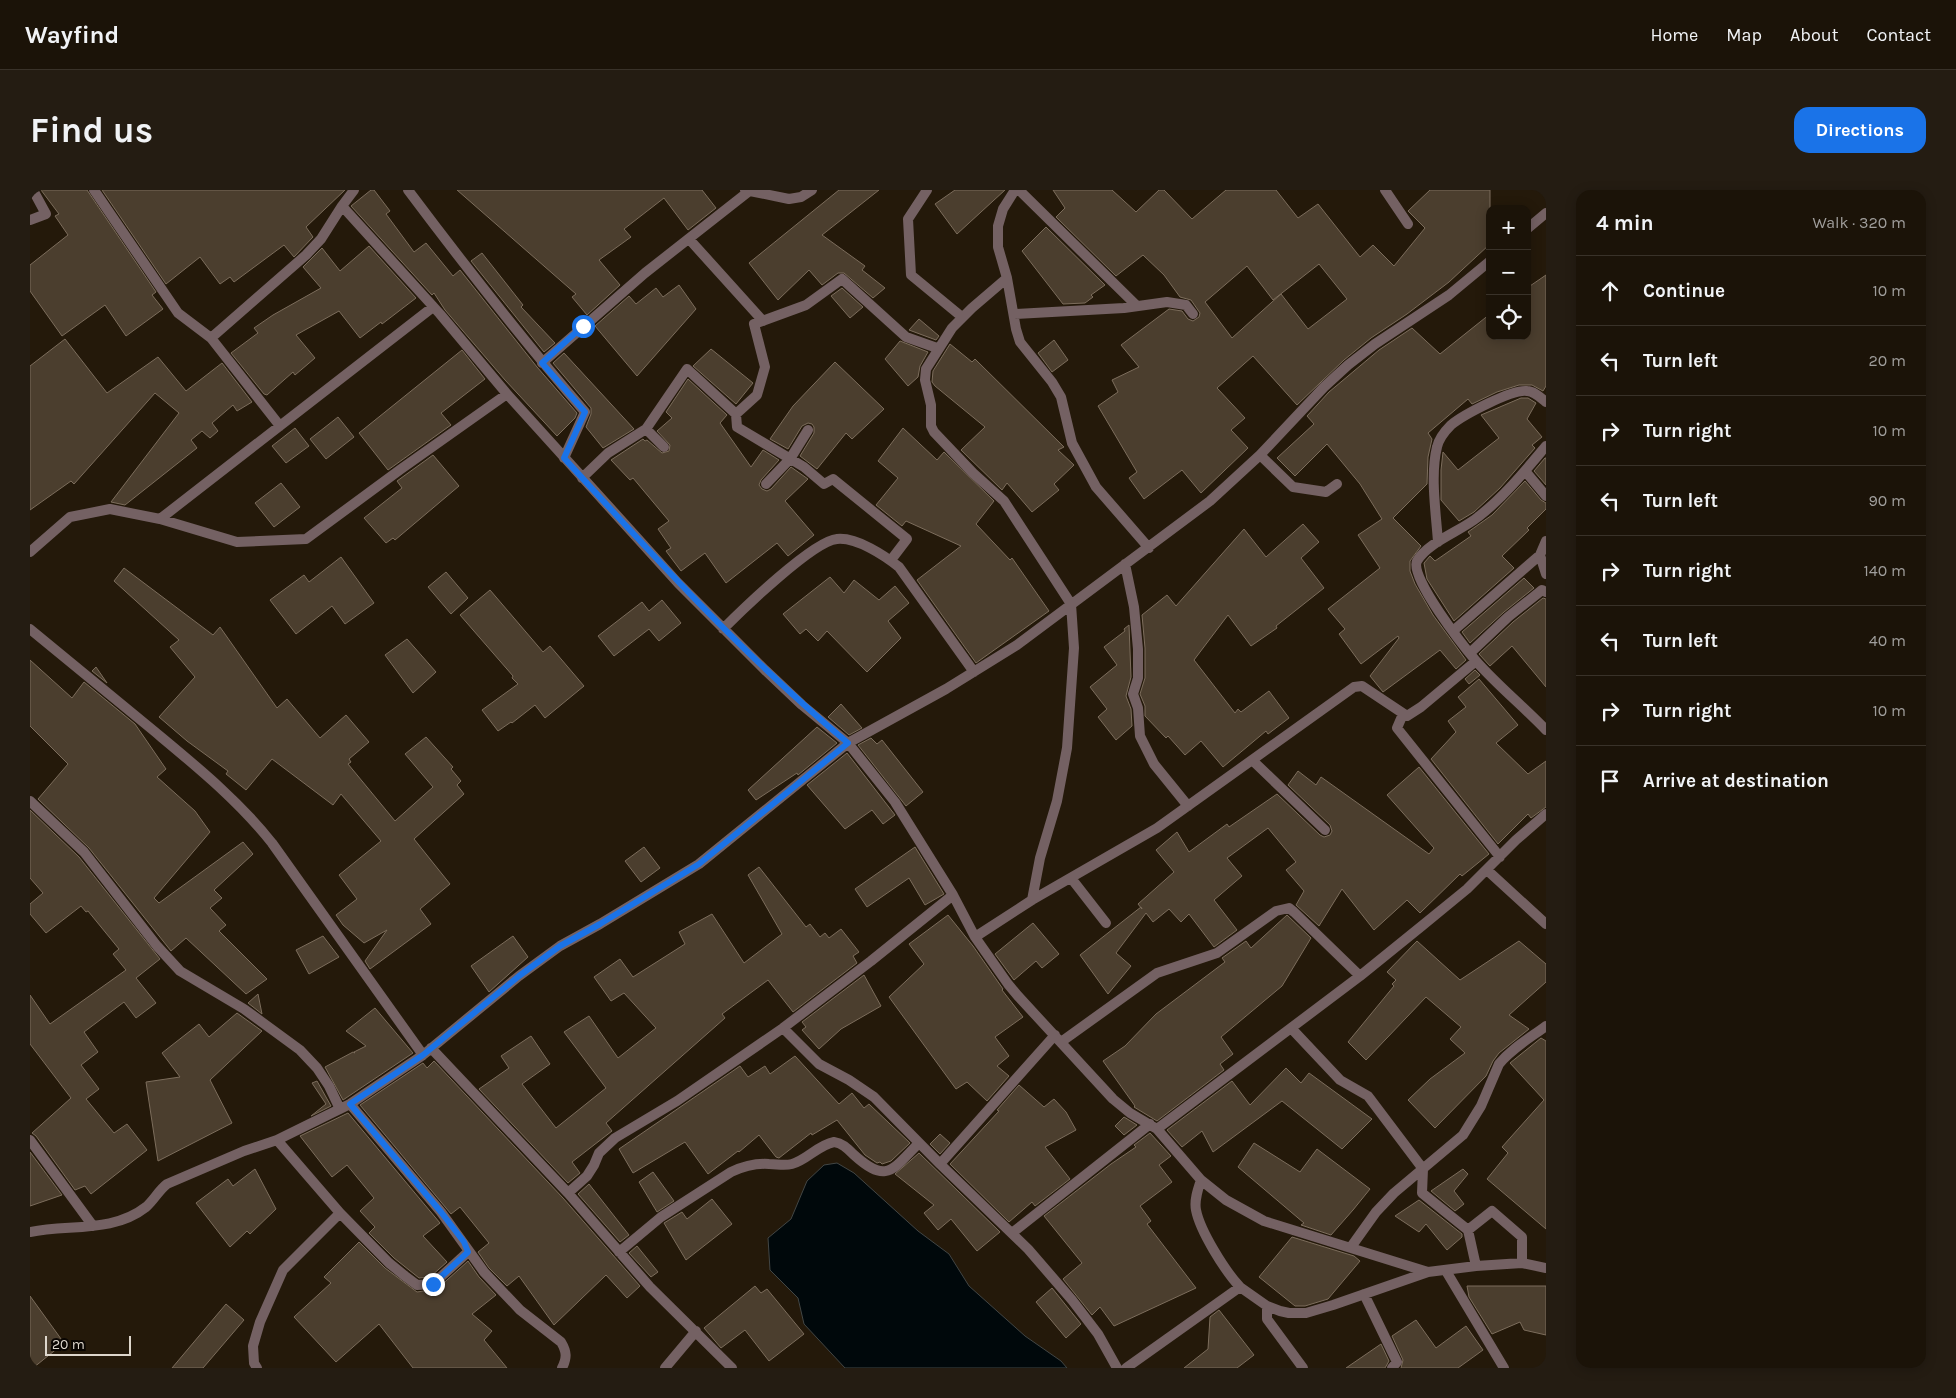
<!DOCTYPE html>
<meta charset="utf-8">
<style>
body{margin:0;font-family:Karla,sans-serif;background:#241c12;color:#f1f3f6}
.controls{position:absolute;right:15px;top:15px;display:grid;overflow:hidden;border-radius:10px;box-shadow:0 2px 12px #0003}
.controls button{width:45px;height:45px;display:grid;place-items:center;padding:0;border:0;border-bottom:1px solid #393229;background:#1b1308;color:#f1f3f6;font:25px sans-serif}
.scale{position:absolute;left:15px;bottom:12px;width:86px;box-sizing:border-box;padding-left:5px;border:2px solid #ddd6cc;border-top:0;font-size:14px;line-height:18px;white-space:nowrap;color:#ddd6cc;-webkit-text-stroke:4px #090502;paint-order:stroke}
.stop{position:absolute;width:15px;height:15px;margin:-11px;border:4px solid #1a73e8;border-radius:50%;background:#fff}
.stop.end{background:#1a73e8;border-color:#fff;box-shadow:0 1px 5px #0008}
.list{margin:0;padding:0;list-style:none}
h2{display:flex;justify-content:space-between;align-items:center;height:65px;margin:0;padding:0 20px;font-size:21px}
h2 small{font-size:16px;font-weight:400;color:#a09e9c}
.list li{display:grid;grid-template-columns:32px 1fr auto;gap:15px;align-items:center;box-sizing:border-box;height:70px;padding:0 20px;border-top:1px solid #393229}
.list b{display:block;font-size:19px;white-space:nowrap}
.list em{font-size:16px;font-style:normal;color:#a09e9c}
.icon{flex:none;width:28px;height:28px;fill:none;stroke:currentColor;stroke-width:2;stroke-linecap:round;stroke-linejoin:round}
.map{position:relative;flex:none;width:1516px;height:1178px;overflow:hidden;border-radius:15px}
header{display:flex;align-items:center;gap:30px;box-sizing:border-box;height:70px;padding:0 25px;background:#1b1308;border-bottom:1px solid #393229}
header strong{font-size:24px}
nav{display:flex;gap:28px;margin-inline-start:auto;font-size:18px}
.intro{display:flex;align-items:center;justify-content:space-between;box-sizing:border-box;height:120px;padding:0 30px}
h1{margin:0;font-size:35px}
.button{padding:12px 22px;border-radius:15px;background:#1a73e8;color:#fff;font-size:18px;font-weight:700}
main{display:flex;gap:30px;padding:0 30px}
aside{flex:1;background:#1b1308;border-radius:15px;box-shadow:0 2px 12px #0003}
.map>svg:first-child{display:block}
.water{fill:#00080b;stroke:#424645}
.building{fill:#4b3e2e;stroke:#7c6d5c;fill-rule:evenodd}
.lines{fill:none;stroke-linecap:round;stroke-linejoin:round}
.street{stroke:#746163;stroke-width:10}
.route{stroke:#1a73e8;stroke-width:6}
</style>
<header>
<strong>Wayfind</strong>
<nav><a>Home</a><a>Map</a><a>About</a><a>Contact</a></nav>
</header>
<div class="intro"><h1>Find us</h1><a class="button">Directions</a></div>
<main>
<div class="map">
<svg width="1516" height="1178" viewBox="0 0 1516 1178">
<rect width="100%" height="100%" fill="#24190a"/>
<path class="water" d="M807 973 824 983 888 1041 919 1064 939 1096 995 1146 1031 1171 1037 1178H815L774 1134 768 1108 740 1080 738 1048 761 1029 777 991 794 975Z"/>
<path class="building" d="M11 0H57L126 102 122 105 133 119 96 146 75 115 32 146 0 101V75L38 45 25 26 29 24Z
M72 0H315L276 37 283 47 264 67 254 55 204 92 200 87 190 94 170 67 136 94Z
M341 0H344L360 21 356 24 384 62 396 53 423 86 430 80 507 177 547 223 545 228 527 246 475 190 415 120 404 103 402 105 321 16Z
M427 0H672L686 18 658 40 634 8 594 39 601 47 569 70 590 95 557 125 542 107 546 104Z
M809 0H849L792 45 835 76 832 80 855 98 843 108 814 83H808L792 95 779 80 748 110 719 73Z
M925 0H975L927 44 905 14Z
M1023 0H1082L1106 22 1129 0H1134L1162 29 1196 0H1246L1268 28 1288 14 1330 67 1343 55 1364 76 1395 38 1378 21 1400 0H1460V54L1419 92 1377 124 1341 148 1314 170 1267 215 1223 166 1187 198 1215 228 1201 240 1218 258 1171 303 1152 280 1114 309 1099 288 1107 282 1068 216 1088 202 1082 190 1109 177 1091 155 1139 119 1152 121 1158 129 1163 131 1169 127 1170 123 1161 110 1150 107 1134 85 1113 65 1086 86 1026 27 1035 18ZM1289 74 1317 109 1278 139 1251 104 1202 148 1175 112 1217 76 1243 110Z
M1016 37 1075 95 1061 105 1063 107 1055 113 1033 114 992 61Z
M339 56 386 108 352 134 351 132 330 148 309 121 266 145 285 168 265 185 263 182 237 205 234 204 201 163 228 143 224 138 243 125 291 98 273 77 292 58 310 81Z
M452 63 493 115 491 117 525 153 514 162 441 71Z
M1516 85V196L1513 201 1502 195H1489L1467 202 1442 214 1438 209 1398 243 1402 249 1398 267 1397 294 1363 328 1391 356 1380 371V381L1385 394 1403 425 1436 470 1426 479 1410 460 1353 502 1340 486 1369 448 1368 446 1331 474 1309 444 1315 439 1298 419 1350 378 1328 345 1352 329 1330 294 1297 254 1265 286 1247 268 1284 234 1277 226 1299 202 1349 160 1382 138 1410 164 1460 124V146H1497V98Z
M649 95 666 119 607 186 565 136 599 106 606 114 626 98 633 107Z
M812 98 833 117 820 128 801 106Z
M889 129 909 146 906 150 879 140Z
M35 149 77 203 128 167 156 201 192 173 222 212 207 221 203 215 182 233 188 241 180 248 172 241 161 250 167 258 95 315 81 312 149 223 125 203 44 294 41 291 0 320V176Z
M1024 150 1038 170 1022 182 1008 163Z
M870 151 898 162 890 176 888 187 878 196 855 169Z
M920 154 942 172 945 169 1034 257 1028 260 1044 275 1024 294 1029 300 1002 322 977 293 972 300 931 260 955 237 905 196 902 192 903 181Z
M681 159 723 193 706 214 663 176Z
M432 160 455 189 411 223 421 235 358 280 329 243Z
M534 163 604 239 573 258 556 237 561 224V218L523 173Z
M805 172 854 219 822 249 816 243 787 279 770 266 784 243V237L782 234 778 233 772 236 758 259 740 249 763 216Z
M658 189 697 225 690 233 721 277 733 260 749 270 731 290 729 295 732 299 737 301 741 299 761 277 778 289 755 311 784 345 758 366 747 353 696 393 675 363 651 381 636 361 641 358 628 339 639 331 603 288 600 290 581 270 613 249 615 251 617 250 632 263 639 261 640 255 627 241 642 228 636 222Z
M1491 208H1498L1506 213 1497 229 1512 247 1502 255 1505 258 1470 298 1444 322 1429 331 1411 310V280L1413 262 1428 280 1469 248 1451 225Z
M308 227 324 247 296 269 280 249Z
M265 238 279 256 256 273 242 256Z
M873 238 907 270 914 262 964 311 946 334 980 370 982 368 1019 421 946 473 887 390 931 356 876 331 872 336 846 315 868 288 848 271Z
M403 265 429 296 365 350 363 348 356 353 334 328 372 298 367 291Z
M1515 268H1516V295L1504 281Z
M1495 291 1511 310 1516 313V319L1497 338 1499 340 1472 366 1484 378 1424 431 1397 389 1394 373 1400 366 1405 371 1441 346 1438 342 1462 325Z
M251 293 270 317 244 337 225 313Z
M1273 334 1289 352 1271 368 1294 398 1246 436 1247 438 1221 456 1198 425 1164 470 1205 523 1208 519 1211 522 1239 501 1259 528 1238 544 1236 541 1193 577 1171 551 1155 565 1138 546 1136 548 1115 526V516L1110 504 1115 488V458L1112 425 1137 405 1146 416 1214 339 1236 367Z
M311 367 344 413 315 434 302 416 266 444 240 410 274 385 279 392Z
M94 378 183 445 190 437 247 518 257 509 290 548 316 525 339 552 319 569 321 572 318 574 365 631 403 597 375 564 396 547 423 577 421 579 431 591 427 595 434 604 384 649 420 694 390 719 401 734 340 779 335 771 357 740 334 753 313 735 306 725 327 709 309 685 351 651 311 604 303 615 242 569 216 600 196 584 198 581 157 551 129 527 165 487 140 457 149 450 84 391Z
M416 382 438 408 421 424 398 397Z
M800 387 814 403 824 390 849 410 865 396 879 413 858 431 871 448 837 482 797 441 788 451 776 439 770 444 753 424Z
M1494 388 1504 398 1474 422 1440 453 1432 442Z
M460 400 513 462 520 456 554 496 515 528 505 515 482 533 481 532 468 541 452 520 488 494 482 488 483 486 430 425Z
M1513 408 1516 409V497L1482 456 1460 476 1449 464 1483 432Z
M632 410 651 433 629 451 619 439 584 466 568 446 612 412 619 421Z
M1099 435 1101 487 1096 506 1101 519 1102 536 1086 550 1068 527 1077 519 1060 497 1087 475 1074 457 1095 441 1094 439Z
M377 449 406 482 383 503 355 465Z
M0 470 42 508 54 492 105 534 136 579 127 587 165 621 180 642 124 708 129 713 213 652 223 664 184 700 192 708 180 718 196 735 189 741 237 789 216 804 156 748 141 761 59 658 8 609 38 574 0 536Z
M66 477 77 493 62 481Z
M1445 480 1450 485 1439 494 1435 489Z
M1449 489 1488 535 1466 553 1498 584 1516 571V617L1501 628 1498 624 1468 654 1401 569 1426 542 1418 531 1436 517 1428 507Z
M811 514 832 538 819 545 798 527Z
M787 537 807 553 768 585 767 583 726 610 718 600Z
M841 548 847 554 852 550 893 602 876 616 828 555Z
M817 563 865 625 853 634 842 620 815 639 777 595Z
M1389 577 1459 664 1432 686 1430 684 1390 723 1377 710 1344 740 1312 699 1289 736 1266 715 1274 701 1256 680 1266 672 1238 638 1197 668 1212 686 1184 710 1207 740 1184 757 1159 724 1151 732 1139 719 1123 732 1116 723 1086 763 1101 776 1078 804 1050 765 1111 717 1112 719 1108 714 1144 682 1126 660 1147 642 1159 662 1197 634 1199 637 1247 604 1290 645 1294 647 1300 645 1302 641 1300 635 1258 595 1268 581 1286 595 1291 587 1399 664 1404 658 1357 605Z
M0 620 49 667 130 769 106 788 126 813 106 828 94 812 54 842 68 862 51 875 69 899 56 909 84 943 97 934 117 960 61 1004 55 996 45 1000 6 946 2 943 41 908 0 854V805L20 834 96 780 83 764 89 759 58 721 56 722 51 716 16 743 0 724V714L13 703 0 688Z
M614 657 630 678 611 692 595 671Z
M885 657 914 704 895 715 879 688 837 717 825 699Z
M729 677 776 737 780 734 790 747 795 743 799 748 811 739 829 762 823 766 827 773 763 822 738 790 692 824 695 828 576 933 582 941 542 972 550 983 538 993 449 899 479 878 471 866 501 846 520 874 492 894 526 938 576 898 534 842 559 826 588 868 626 838 594 803 581 811 564 787 590 769 603 787 655 754 649 742 682 724 714 773 752 744 718 685Z
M918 725 943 756 973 799 972 800 993 827 965 847 979 866 967 876 979 886 957 911 937 892 926 899 859 807 894 774 879 754Z
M1257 725 1281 748 1252 796 1191 847 1203 864 1190 874 1194 880 1127 931 1104 917 1105 916 1073 871 1095 856 1126 824 1195 772 1192 768 1216 751 1221 758Z
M1003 733 1029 764 1012 778 1006 771 984 790 965 764Z
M293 746 309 767 279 784 266 760Z
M483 746 498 767 459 802 441 776Z
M1387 751 1430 790 1489 751 1516 774V792L1479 825 1499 839 1469 863 1463 871 1456 886 1405 938 1378 910 1400 889 1435 863 1420 849 1431 837 1396 807 1336 870 1318 852 1364 796 1362 794 1366 790 1357 782Z
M834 785 851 816 811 839 789 859 772 840 776 837 772 832Z
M228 804 232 824 218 813Z
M345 818 383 863 313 910 295 877 323 862 325 863 324 862 336 856 316 841Z
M207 823 232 841 180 890 202 933 128 971 116 892 150 887 132 863 169 834 179 847Z
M1511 848 1516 851V1039L1457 989 1478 963 1472 957 1514 910 1480 873Z
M765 866 809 914 822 903 834 918 839 914 880 953 861 971 852 974 850 972 847 973 835 965 807 930 782 945 781 943 749 968 746 967 729 945 709 962 708 961 678 984 655 952 603 983 589 959 710 876 718 887 735 876 740 884Z
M404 871 533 1008 610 1096 597 1108 576 1085 524 1135 489 1086 477 1096 459 1078 448 1062 459 1053 430 1017 421 1024 330 915 393 873 397 878Z
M1256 878 1271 893 1279 883 1342 929 1312 959 1252 911 1183 962 1172 941 1152 957 1137 940 1202 891 1220 915Z
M287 891 301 916 281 926 296 914 282 893Z
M989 895 1014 917 1024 909 1036 922 1046 940 1015 957 1040 989 1005 1016 1002 1012 979 1032 920 974 969 921 967 920Z
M318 923 410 1033 393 1046 417 1072 400 1087 389 1088 364 1068 339 1043 345 1037 330 1021 344 1008 317 975 302 987 270 946Z
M1094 927 1107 935 1094 945 1085 936Z
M1120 943 1141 966 1129 975 1142 992 1110 1016 1121 1031 1117 1034 1166 1098 1084 1136 1070 1117 1062 1125 1033 1089 1052 1073 1014 1026 1081 974 1106 957 1104 955Z
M910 944 920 953 910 964 900 954Z
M1224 953 1270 982 1287 959 1340 999 1323 1020 1301 1045 1271 1035 1274 1033 1208 977Z
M0 962 32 1005 0 1016Z
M889 963 970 1042 947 1061 921 1029 908 1040 894 1023 904 1015 865 984Z
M225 979 246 1019 220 1044 217 1041 200 1057 166 1013 198 989 203 996Z
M1433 979 1438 984 1424 1001 1434 1014 1425 1021 1401 1001Z
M623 982 644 1011 627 1022 609 992Z
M559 994 599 1045 590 1052 548 1004Z
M682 1009 702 1034 656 1070 634 1033 652 1022 657 1029Z
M1389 1010 1432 1044V1047L1417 1060 1396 1034 1389 1042 1365 1026Z
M1262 1047 1324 1066 1330 1071 1298 1109 1275 1116H1265L1229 1087Z
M329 1052 355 1078 387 1102 407 1099 438 1071 449 1087 466 1105 442 1124 462 1141 454 1150 477 1178H383L349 1134 306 1172 264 1127 301 1093 294 1087Z
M607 1056 628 1082 621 1087 599 1063Z
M725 1096 731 1103 737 1099 774 1144 739 1171 715 1140 691 1158 674 1138Z
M1437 1096H1516V1145L1494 1140 1490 1132 1462 1144 1439 1107Z
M1022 1098 1051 1134 1036 1148 1006 1112Z
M0 1106 34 1153 3 1178H0Z
M196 1114 214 1130 173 1178H142Z
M1189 1120 1224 1165 1207 1178H1154L1178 1159 1180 1127Z
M1386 1130 1406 1158 1436 1136 1453 1160 1428 1178H1371L1373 1170 1362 1146Z
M1351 1154 1359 1171 1355 1178H1316Z"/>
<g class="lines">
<path class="street" d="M64 0 148 123 181 148 276 65 291 49 312 16 410 124 477 204 648 393 735 480 772 515 818 553 865 612 923 705 945 747 978 794 988 806 1083 909 1100 923 1127 939 1171 990 1196 1010 1234 1031 1398 1082
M378 0C435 76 493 150 555 222L534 268
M715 0 759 9 771 7 782 0
M897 0 878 29 881 85 932 127
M985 0 973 19 968 36V57L977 88 986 139 990 152 1022 192 1031 207 1042 253 1066 297 1119 358
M989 0 1107 116
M1355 0 1378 34
M312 16 324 0
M0 30 16 24 3 0
M1497 39 1516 23
M659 49 733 131
M977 88 942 118 922 138 896 179 895 190 901 215V236L904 242 943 283 974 311 1041 414 1044 458 1037 558 1027 611 1010 668 1002 710
M984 124 1094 118 1137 112 1156 115 1163 124
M181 148 250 236
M512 173 615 83 718 2
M706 224 707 237 774 277 794 294 803 289 877 349 861 370
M616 239 634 257
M1516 256C1495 281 1474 307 1448 327 1431 341 1398 352 1387 371 1379 387 1434 457 1446 471 1467 495 1493 516 1516 540
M1230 265 1263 297 1296 302 1307 294
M1495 281 1516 306
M552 288 578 263 616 239 657 179 706 224 727 205 735 177 724 134 776 115 812 89 876 147 907 158
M736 294 760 269 778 240
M130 329 403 117
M1516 351 1510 365 1516 384
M1408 352C1406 323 1400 285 1407 257 1409 248 1415 241 1421 235 1433 225 1482 199 1497 201 1504 201 1511 208 1516 212
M0 362 40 327 80 319 130 329 207 352 276 349 371 279 477 204
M1095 374 1104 417 1108 459V488L1103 504 1108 518 1110 546 1124 574 1158 616
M0 439C41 473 83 507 124 541 166 576 208 610 242 653L393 865
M693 439C712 420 783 351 807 349 827 347 855 366 869 377L944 482
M1423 441 1510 365
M1440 463 1478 427 1512 400 1516 402
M1373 524 1367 538 1470 667
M1222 570 1295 640
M0 611 54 662 127 756 150 781 214 819 270 860 287 878 299 896 310 919
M1457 680 1516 734
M1041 688 1076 733
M945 747 1002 710 1127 638 1324 497 1332 496 1377 526 1391 517 1446 471
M753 838 789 874 819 890 844 907 910 974 998 1059 1042 1110 1068 1144 1087 1178
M1261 838 1310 890 1338 906 1393 979 1392 1003 1438 1040 1446 1076
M1031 852 1127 783 1187 763 1246 721 1259 718 1264 722 1330 786
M401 858 538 1003 620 1097 702 1178
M320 914 411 1022 454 1082 490 1120 531 1152C537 1162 537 1168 532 1178
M1127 939 1330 786 1393 735 1437 699 1486 650 1516 624
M0 950 63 1036
M910 974 1025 845
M1171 990C1168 999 1164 1010 1166 1020 1170 1041 1195 1081 1210 1097
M538 1003 557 986 564 975 569 963 585 948 647 911 753 838 841 771 923 705
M310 1023 359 1073 375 1086 387 1095 403 1094 438 1062
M1438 1040 1462 1021 1492 1047V1073
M0 1042C39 1034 83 1043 116 1017 124 1010 129 1000 137 994L214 961 247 950 320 914 393 865 489 786 530 756 570 734 669 674 818 553 916 499 987 455 1180 311 1230 265 1294 197 1318 175 1345 154 1419 105 1460 71
M982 1043 1120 934
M1321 1057 1346 1022 1364 1003 1433 945 1451 916 1469 874C1482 858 1500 848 1516 836
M589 1062 631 1027 701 982C714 976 725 973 739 974 747 974 754 976 762 974 777 970 788 955 804 952 812 953 817 958 823 964 857 995 862 980 889 953
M1416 1081 1474 1178
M1334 1104 1367 1172 1362 1178
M1237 1116V1129L1273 1178
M227 1178 224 1173 223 1156 230 1132 253 1080 310 1023 247 950
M635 1178 666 1141
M1096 1178 1210 1097 1237 1116 1250 1121 1259 1123H1276L1303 1115 1398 1082 1446 1076 1492 1073 1516 1078"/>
</g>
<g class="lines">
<path class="route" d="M403 1094 438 1062 434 1052 411 1022 320 914 393 865 489 786 530 756 570 734 669 674 818 553C714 466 625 368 534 268L555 222 512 173 553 136"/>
</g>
</svg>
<div class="controls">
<button>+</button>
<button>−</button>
<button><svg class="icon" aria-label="locate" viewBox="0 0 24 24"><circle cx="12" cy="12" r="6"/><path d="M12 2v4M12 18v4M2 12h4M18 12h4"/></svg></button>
</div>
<div class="scale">20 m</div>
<div class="stop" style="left:553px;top:136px"></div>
<div class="stop end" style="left:403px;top:1094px"></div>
</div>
<aside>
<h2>4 min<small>Walk · 320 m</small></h2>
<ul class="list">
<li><svg class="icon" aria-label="ahead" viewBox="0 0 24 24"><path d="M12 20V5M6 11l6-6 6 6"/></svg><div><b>Continue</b></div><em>10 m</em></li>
<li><svg class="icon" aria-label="left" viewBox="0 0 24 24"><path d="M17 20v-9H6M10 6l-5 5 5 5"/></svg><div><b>Turn left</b></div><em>20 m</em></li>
<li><svg class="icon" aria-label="right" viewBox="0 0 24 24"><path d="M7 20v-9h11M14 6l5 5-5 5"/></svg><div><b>Turn right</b></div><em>10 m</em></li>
<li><svg class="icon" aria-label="left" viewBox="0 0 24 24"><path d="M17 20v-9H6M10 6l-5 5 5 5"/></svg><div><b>Turn left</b></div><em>90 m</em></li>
<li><svg class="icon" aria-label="right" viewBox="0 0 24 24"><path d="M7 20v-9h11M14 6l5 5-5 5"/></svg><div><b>Turn right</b></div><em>140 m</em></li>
<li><svg class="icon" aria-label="left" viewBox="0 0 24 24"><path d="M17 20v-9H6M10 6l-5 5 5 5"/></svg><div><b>Turn left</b></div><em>40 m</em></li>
<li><svg class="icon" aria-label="right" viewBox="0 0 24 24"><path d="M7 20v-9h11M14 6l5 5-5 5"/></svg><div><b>Turn right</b></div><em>10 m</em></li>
<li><svg class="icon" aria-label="arrive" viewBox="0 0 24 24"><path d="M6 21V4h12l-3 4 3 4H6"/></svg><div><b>Arrive at destination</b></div></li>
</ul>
</aside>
</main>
